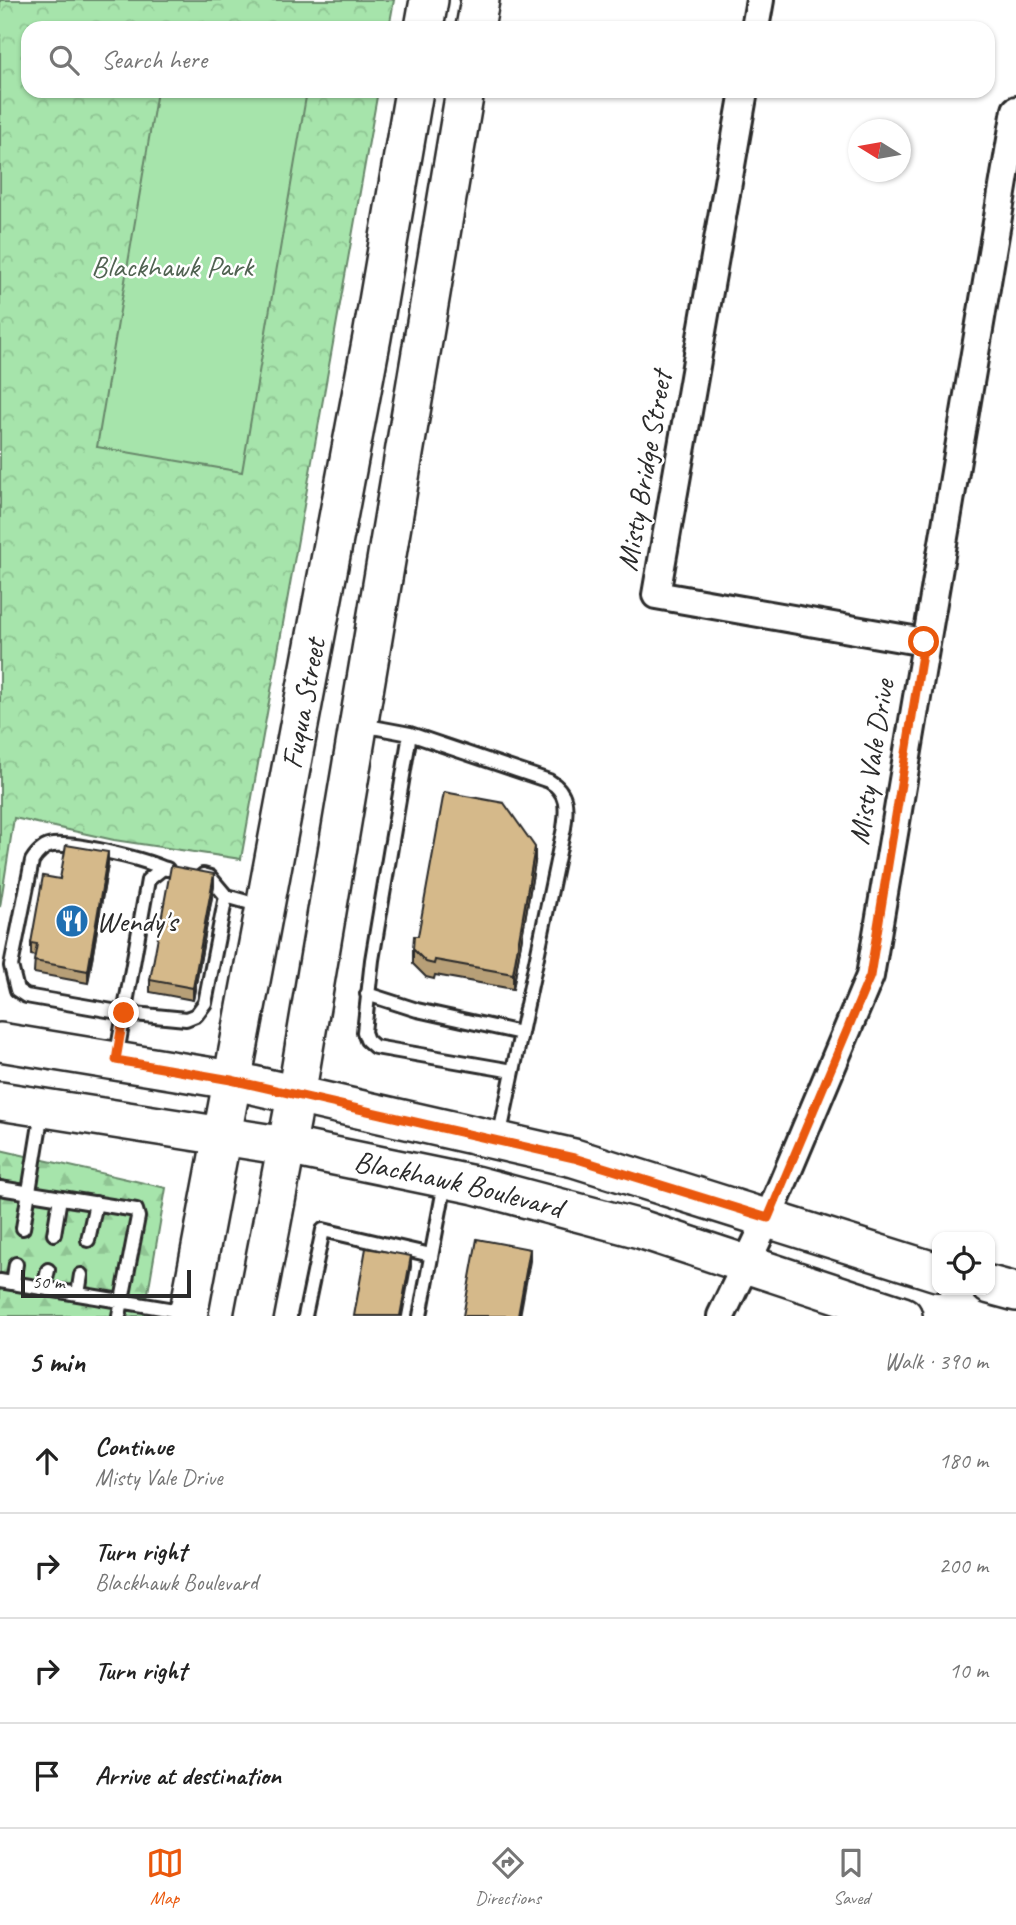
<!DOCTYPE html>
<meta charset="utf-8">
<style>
body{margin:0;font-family:Caveat,sans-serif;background:#f2f2f2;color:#222}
.controls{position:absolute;right:21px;bottom:21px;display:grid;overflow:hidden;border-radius:14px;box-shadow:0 2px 5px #0004}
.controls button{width:63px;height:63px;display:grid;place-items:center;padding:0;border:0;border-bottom:2px solid #e0e0e0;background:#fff;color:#222;font:35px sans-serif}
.compass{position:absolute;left:848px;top:119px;width:63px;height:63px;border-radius:50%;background:#fff;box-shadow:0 2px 5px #0004;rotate:281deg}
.scale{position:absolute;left:21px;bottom:18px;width:170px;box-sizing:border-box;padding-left:7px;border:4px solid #2b2b2b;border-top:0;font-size:19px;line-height:24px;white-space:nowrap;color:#2b2b2b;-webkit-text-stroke:5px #fff;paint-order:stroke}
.stop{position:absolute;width:21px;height:21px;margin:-16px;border:5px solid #ea580c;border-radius:50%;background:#fff}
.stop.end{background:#ea580c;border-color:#fff;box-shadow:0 2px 7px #0008}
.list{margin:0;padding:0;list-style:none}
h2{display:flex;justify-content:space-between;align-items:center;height:91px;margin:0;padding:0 28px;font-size:30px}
h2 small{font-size:23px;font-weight:400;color:#767676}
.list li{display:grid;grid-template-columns:46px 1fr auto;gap:21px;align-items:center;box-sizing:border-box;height:105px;padding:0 28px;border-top:2px solid #e0e0e0}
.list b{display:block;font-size:26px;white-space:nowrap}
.list p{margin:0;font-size:23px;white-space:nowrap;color:#767676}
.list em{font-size:23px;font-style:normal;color:#767676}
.icon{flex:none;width:38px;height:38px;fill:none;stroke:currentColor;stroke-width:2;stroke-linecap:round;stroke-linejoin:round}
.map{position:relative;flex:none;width:1016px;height:1316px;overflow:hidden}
.search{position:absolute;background:#fff;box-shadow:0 2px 5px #0004;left:21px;right:21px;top:21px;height:77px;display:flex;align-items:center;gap:18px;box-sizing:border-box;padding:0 24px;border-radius:21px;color:#767676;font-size:26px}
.sheet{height:511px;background:#fff}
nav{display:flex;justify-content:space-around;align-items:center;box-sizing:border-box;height:98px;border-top:2px solid #e0e0e0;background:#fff;font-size:19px;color:#767676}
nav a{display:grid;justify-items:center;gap:4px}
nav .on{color:#ea580c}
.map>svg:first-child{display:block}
.forest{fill:url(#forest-firs);stroke:#68886b;stroke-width:2}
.park{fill:url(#park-crowns);stroke:#68886b;stroke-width:2}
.pitch{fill:#a6e4ab;stroke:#68886b;stroke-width:2}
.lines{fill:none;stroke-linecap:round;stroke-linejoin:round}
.lane-casing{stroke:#2b2b2b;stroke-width:18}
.street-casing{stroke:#2b2b2b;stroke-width:32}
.secondary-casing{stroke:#2b2b2b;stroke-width:42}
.lane{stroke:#fff;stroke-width:12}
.street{stroke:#fff;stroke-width:26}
.secondary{stroke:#fff;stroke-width:37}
.wall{fill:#b79f77;stroke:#2b2b2b;stroke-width:2}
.shaded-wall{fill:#958261;stroke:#2b2b2b;stroke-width:2}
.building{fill:#d5b98a;stroke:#2b2b2b;stroke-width:2}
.route{stroke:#ea580c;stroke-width:9}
.labels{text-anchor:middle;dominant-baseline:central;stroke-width:5;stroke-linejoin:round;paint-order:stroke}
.park-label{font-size:30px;fill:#506251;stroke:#fff}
.street-label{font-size:30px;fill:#2b2b2b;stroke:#fff}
.poi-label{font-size:30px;fill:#2b2b2b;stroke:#fff;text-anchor:start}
</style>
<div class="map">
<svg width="1016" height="1316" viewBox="0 0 1016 1316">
<defs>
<pattern id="forest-firs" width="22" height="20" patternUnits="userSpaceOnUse" patternTransform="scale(1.75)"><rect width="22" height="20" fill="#a6e4ab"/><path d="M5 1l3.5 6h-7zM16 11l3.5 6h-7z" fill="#8fc493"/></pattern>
<pattern id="park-crowns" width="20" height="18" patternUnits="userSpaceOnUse" patternTransform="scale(1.75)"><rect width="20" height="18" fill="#a6e4ab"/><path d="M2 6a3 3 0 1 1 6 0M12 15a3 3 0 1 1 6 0" fill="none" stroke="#8fc493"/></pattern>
</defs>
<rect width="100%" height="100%" fill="#fff"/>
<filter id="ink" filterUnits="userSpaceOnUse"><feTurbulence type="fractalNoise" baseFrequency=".0143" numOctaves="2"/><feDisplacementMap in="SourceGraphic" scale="14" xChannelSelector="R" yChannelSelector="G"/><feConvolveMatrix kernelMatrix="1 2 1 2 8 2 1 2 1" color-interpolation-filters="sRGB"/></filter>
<g filter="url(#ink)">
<path class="forest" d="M0 1150 166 1188 144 1316H0Z"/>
<path class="park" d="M0 0H394L389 28H28V91H378L241 859 114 840 14 818 0 907Z"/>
<path class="pitch" d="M157 91H307L242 472 97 447Z"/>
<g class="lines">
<defs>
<path id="lane" d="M362 725 410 734 549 781C568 792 567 808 564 828L499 1138
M410 734 372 960 364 1032 367 1040 375 1047 513 1071
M163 868C140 858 77 843 53 845 43 846 37 853 32 861L11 966 17 990 26 996 124 1013 186 1019 196 1015 205 1003 226 896
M203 875 210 877 226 896 261 906
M367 994 417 1010 521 1033
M116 1059 148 880 163 868 167 869
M0 1188 136 1210 138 1217 119 1316
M23 1228 42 1112
M54 1234 60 1198
M88 1240 96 1203
M0 1281 186 1312
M13 1283 16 1264
M44 1288 48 1270
M78 1294 81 1275
M305 1316 323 1230 431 1255
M420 1316 445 1183"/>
<path id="street" d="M755 28 760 0
M744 91 656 595 924 642
M721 1316 768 1218 870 976 1016 110"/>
<g id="secondary">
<path d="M424 28 429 0"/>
<path d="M475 28 480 0"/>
<path d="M0 1042 231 1080 574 1158 937 1272"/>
<path id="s1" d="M0 1101 286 1146 475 1185 640 1229 903 1316"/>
<path d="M990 1285 1016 1292"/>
<path id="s2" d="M188 1316 372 337 414 91"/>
<path d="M254 1316 296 1096 465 91"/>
</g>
</defs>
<use href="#lane" class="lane-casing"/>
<use href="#street" class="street-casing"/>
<use href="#secondary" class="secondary-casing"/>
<use href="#lane" class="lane"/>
<use href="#street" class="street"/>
<use href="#secondary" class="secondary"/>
</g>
<path class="wall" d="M535 862 513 989 435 975 434 979 426 977 413 964V949L418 936Z
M108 864 88 983 34 973 35 956 31 955V943L60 879Z
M214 886 193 1000 150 992V980Z"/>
<path class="shaded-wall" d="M535 847V862L513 989V974Z
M108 852V864L88 983V971Z
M214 874V886L193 1000V988Z
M530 1249V1261L520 1316H518Z
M411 1256V1267L402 1316H400Z"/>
<path class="building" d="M444 792 504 803 535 847 513 974 435 960 434 964 426 962 413 949 414 936H418Z
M66 845 108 852 88 971 34 961 37 944 31 943 43 876 60 879Z
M171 866 214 874 193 988 150 980Z
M477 1239 530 1249 518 1316H463Z
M366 1248 411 1256 400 1316H354Z"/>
</g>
<g class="lines" filter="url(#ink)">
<path class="route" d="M124 1013 116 1060 231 1080 574 1158 768 1218 870 976 924 642"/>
</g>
<defs>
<symbol id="restaurant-disc" viewBox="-11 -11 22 22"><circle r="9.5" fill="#1f6fb2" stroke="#fff"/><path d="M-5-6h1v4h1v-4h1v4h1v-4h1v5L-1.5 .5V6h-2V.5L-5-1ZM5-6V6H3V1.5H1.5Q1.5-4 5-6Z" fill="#fff"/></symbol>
</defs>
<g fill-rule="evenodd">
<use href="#restaurant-disc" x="53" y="902" width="38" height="38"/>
</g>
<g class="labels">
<g class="park-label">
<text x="172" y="266">Blackhawk Park</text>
</g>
<g class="street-label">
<text transform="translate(644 471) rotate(-80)">Misty Bridge Street</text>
<text stroke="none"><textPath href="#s2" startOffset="623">Fuqua Street</textPath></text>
<text transform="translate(871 762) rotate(-81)">Misty Vale Drive</text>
<text stroke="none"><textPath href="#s1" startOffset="466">Blackhawk Boulevard</textPath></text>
</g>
<g class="poi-label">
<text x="96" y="921">Wendy's</text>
</g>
</g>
</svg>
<div class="controls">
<button><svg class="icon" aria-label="locate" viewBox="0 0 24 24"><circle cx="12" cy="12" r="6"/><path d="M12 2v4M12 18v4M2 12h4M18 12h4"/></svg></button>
</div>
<svg class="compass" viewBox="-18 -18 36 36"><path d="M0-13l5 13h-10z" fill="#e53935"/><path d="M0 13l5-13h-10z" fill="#767676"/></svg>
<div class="scale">50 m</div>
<div class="stop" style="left:924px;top:642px"></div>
<div class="stop end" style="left:124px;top:1013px"></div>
<div class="search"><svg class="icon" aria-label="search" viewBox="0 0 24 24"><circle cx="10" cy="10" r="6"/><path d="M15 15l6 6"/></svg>Search here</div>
</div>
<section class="sheet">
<h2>5 min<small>Walk · 390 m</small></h2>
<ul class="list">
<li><svg class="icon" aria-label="ahead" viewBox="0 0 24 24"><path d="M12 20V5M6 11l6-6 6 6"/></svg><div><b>Continue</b><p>Misty Vale Drive</p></div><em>180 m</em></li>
<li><svg class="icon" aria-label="right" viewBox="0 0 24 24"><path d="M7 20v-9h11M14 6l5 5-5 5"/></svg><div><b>Turn right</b><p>Blackhawk Boulevard</p></div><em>200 m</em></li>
<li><svg class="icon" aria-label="right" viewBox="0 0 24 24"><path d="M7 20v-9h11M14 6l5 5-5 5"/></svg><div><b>Turn right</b></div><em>10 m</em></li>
<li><svg class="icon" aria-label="arrive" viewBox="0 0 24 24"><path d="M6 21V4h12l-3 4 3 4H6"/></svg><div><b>Arrive at destination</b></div></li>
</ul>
</section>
<nav>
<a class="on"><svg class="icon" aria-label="map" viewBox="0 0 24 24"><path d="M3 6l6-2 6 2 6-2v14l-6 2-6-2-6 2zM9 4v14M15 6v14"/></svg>Map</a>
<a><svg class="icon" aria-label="directions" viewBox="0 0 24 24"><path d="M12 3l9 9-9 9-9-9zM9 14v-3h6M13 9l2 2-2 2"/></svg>Directions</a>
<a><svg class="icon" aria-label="saved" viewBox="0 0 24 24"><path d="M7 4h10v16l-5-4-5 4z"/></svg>Saved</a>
</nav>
